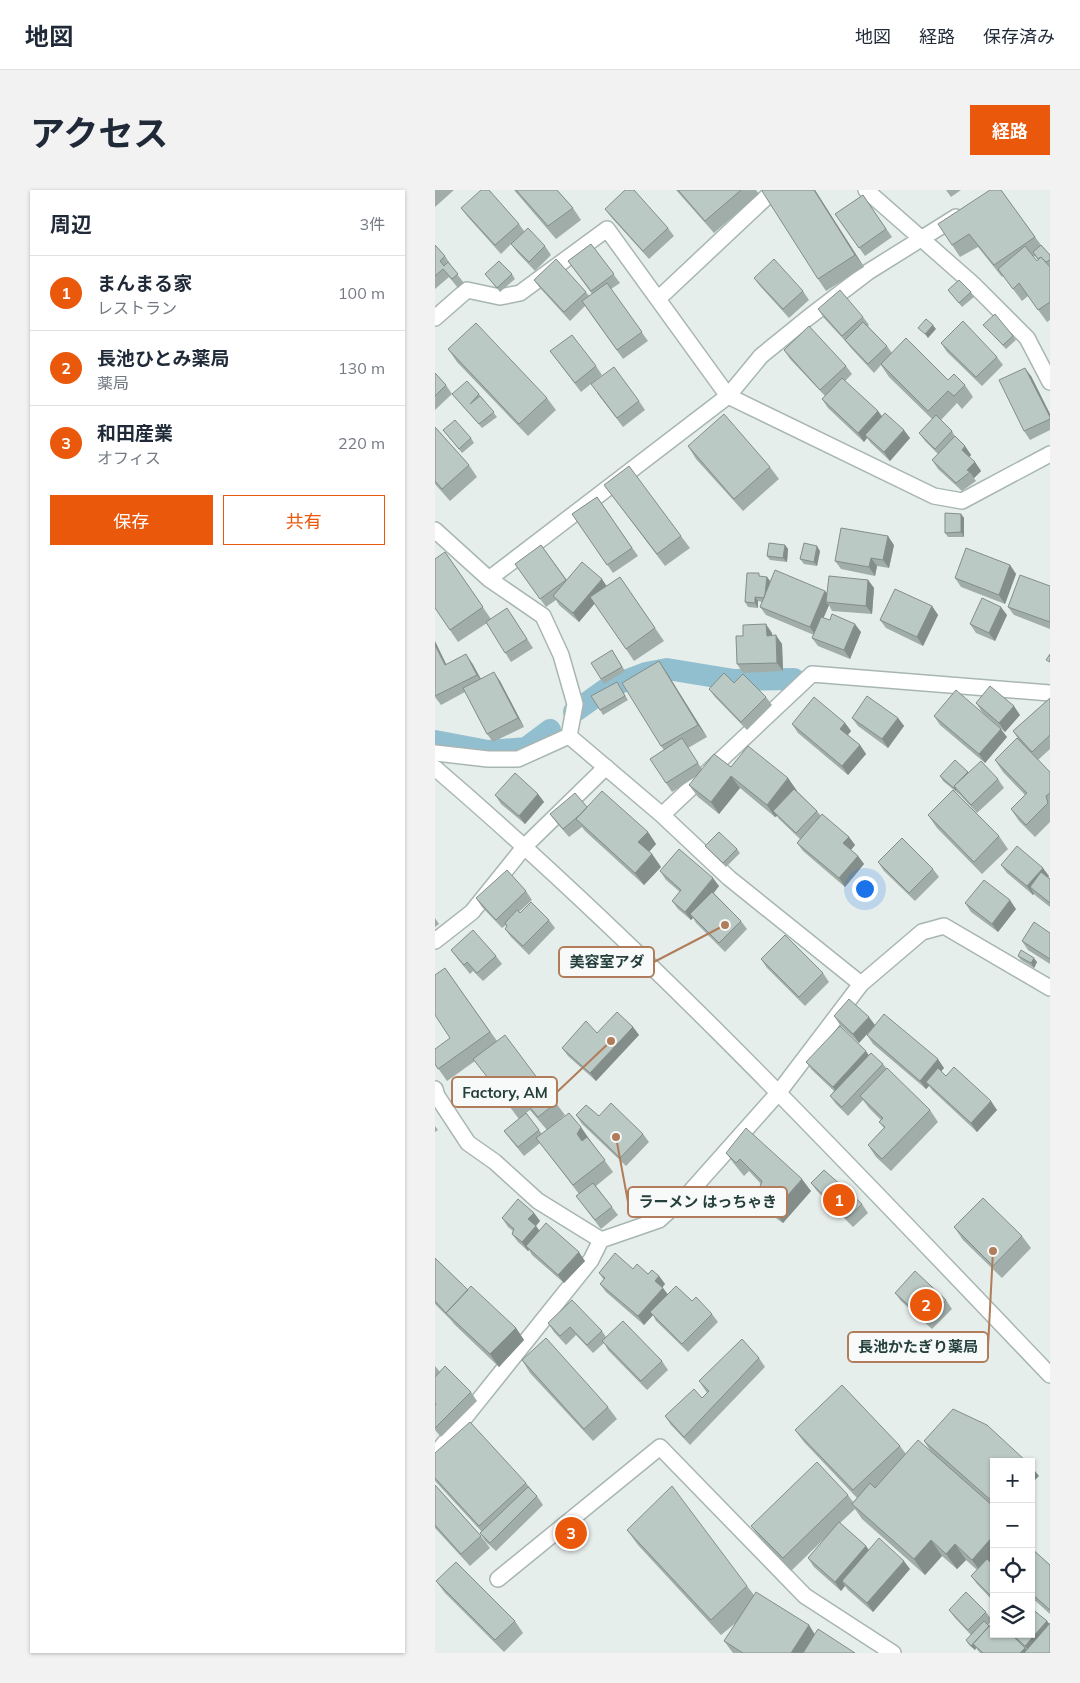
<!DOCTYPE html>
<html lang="ja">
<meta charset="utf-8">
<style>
body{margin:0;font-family:Mulish,"Noto Sans JP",sans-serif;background:#f2f2f3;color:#1f2937}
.controls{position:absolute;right:15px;bottom:15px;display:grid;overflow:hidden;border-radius:0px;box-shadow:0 1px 4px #0004}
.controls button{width:45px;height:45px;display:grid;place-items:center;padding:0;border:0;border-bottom:1px solid #e0e1e3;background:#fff;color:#1f2937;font:25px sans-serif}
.you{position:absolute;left:429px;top:698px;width:18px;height:18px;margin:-12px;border:4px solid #fff;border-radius:50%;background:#1a73e8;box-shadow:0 0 0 8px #1a73e833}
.badge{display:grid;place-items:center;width:32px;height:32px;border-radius:50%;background:#ea580c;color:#fff;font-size:16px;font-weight:700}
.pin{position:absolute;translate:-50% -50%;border:2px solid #fff;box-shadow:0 1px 5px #0006}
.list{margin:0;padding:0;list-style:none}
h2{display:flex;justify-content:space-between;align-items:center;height:65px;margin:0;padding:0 20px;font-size:21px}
h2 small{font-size:16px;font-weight:400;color:#747a83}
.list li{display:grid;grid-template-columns:32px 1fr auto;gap:15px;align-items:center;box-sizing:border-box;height:75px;padding:0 20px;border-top:1px solid #e0e1e3}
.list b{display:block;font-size:19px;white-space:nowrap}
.list p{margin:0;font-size:16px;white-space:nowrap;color:#747a83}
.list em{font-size:16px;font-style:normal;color:#747a83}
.actions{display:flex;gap:10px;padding:15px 20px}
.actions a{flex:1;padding:11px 0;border:1px solid #ea580c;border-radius:0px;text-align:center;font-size:18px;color:#ea580c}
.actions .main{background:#ea580c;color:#fff}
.icon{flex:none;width:28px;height:28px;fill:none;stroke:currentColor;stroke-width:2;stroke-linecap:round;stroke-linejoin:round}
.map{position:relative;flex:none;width:615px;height:1463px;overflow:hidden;border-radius:0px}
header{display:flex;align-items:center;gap:30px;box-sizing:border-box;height:70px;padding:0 25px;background:#fff;border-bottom:1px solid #e0e1e3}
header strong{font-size:24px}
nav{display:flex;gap:28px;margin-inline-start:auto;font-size:18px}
.intro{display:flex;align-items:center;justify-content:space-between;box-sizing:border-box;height:120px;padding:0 30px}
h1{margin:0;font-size:35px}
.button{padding:12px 22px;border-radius:0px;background:#ea580c;color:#fff;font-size:18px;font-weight:700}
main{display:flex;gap:30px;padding:0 30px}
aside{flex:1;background:#fff;border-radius:0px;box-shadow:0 1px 4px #0004}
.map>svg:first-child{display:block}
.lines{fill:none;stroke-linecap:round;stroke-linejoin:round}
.canal{stroke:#91bfd0;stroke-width:22}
.minor-casing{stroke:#a8b6b3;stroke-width:18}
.minor{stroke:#fff;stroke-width:15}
.wall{fill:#a1ada9;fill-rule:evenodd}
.shaded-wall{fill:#838d8a}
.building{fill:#bbc9c5;stroke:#838d8a}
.leader{fill:none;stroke:#b07c59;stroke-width:2}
.callout-dot{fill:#b07c59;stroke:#f7faf9;stroke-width:2}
.callout{fill:#f7faf9;stroke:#b07c59;stroke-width:2}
.callout-label{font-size:15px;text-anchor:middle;font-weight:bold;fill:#25403c}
</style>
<header>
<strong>地図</strong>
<nav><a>地図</a><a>経路</a><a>保存済み</a></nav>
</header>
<div class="intro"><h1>アクセス</h1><a class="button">経路</a></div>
<main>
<aside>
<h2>周辺<small>3件</small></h2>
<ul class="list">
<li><span class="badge">1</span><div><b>まんまる家</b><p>レストラン</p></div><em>100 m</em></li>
<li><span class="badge">2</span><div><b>長池ひとみ薬局</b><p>薬局</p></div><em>130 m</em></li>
<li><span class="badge">3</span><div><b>和田産業</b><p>オフィス</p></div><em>220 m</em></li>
</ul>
<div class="actions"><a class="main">保存</a><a>共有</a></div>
</aside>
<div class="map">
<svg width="615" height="1463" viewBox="0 0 615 1463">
<rect width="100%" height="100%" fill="#e6eeeb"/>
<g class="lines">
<path class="canal" d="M139 522 174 497 211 483 232 479 299 490 359 489
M0 551 53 561 91 558 115 540"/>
<defs>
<path id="minor" d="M431 0 539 95 592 148 615 192
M521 27 433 82 374 127 326 166 293 206 499 306 527 311 615 264
M223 109 339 0
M0 128 32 100 65 107 85 103 172 39 293 206 54 389
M0 340 54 389 108 426 126 465 140 514 134 546
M134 546 227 625 294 688 426 794
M0 563 53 569H83L134 546
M0 578C219 766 416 977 615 1185
M227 625 377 484 615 503
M0 751 37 722 90 656 171 577
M0 899 2 906 33 953 60 972 103 1011 166 1050
M0 1265 156 1070 166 1050 224 1030 255 1002 344 902 426 794 487 742 509 736 615 798
M63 1389 225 1257 370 1406 458 1463"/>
</defs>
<use href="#minor" class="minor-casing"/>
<use href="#minor" class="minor"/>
</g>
<path class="wall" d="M0 0H19L0 17Z
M79 0H122L138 18 146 30 121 49Z
M241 0H321L324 4 279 43Z
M380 0 429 77 391 101 383 89Z
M511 0H526L516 7Z
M566 0 606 55 615 65V130L612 132 593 106 587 111 568 86 567 87 543 57 525 67 517 55ZM600 66 603 70 602 71 598 67Z
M428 5 457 47 430 66 400 24Z
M26 18 84 34 89 41 110 56 116 65 100 81 82 62 76 54 66 64 32 26Z
M170 19 233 38 239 46 214 69 176 27Z
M156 54 185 93 176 99 213 151 188 169 150 116 135 131 105 98 99 90 151 102 154 106 157 104 133 71Z
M0 55 10 66 16 75H15L29 93 23 98 14 87 0 99Z
M50 84H77L80 89 65 102Z
M319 88 368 101 374 110 354 128 325 96Z
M513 100 536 102 539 107 527 117Z
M383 119 428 127 434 135 433 136 452 156 457 163 513 190 530 195 538 207 527 219 522 213 506 230 517 241 521 248 530 256 536 265 534 267 540 272 546 281 539 288 541 291 527 301 503 279 497 270 503 264 490 251 484 243 497 229 454 187 446 175 439 183 416 158 412 153 389 128Z
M548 135 578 146 581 150 571 159 552 139Z
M506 153 562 167 568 175 547 196 512 162Z
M13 159 112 208 121 220 93 246 22 172Z
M349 160 411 176 417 184 410 191 443 221 447 226 475 248 455 271 436 253 432 248 429 252 393 218 387 209 390 206 355 169Z
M115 161 161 176 167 185 146 202Z
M0 183 11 195 17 204H44L62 227 47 238 17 204 0 220Z
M596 186 615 224V240L595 250 589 241Z
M162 203 204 211 210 220 188 237Z
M0 237 34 275 42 287 15 311 0 294Z
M8 240 36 248 39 253 27 263Z
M253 256 335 277 344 289 308 321 261 269Z
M169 295 246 346 255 358 230 376Z
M162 307 203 366 178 383 137 324Z
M526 324 529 328V347H513L510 343Z
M106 355 132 390 172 396 185 387 229 451 199 471 160 413 144 432 124 415 121 410 111 417 80 374Z
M350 355 353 359 352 372 335 370 332 366Z
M459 355 454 378 442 376 440 386 406 379 400 371Z
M385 361 382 376 369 374 365 369Z
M10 362 56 429 78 427 98 458 76 472 52 433 23 452 0 418Z
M575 375 581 384 570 414 526 397 520 388Z
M326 387H332L335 391 334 394 390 401 392 403 433 390 439 398 437 424 397 421 394 415 388 428 426 442 415 469 383 456 377 448 379 445 331 425 325 417 327 412 323 411V418L313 417 310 412Z
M615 396V439L579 425 573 417Z
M497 416 503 425 488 456 451 438 445 430Z
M572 425 560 451 541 443 535 434Z
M337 443V446L347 454 348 481 308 483 302 474Z
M177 460 190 481 169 494 166 489Z
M224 471 232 483 272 547 253 558 267 579 296 577 353 588 362 601 382 621 386 626 414 647 420 655 416 660 423 666 429 674 410 697 368 661 362 653 365 649 344 629 342 626 340 627 305 598 284 624 263 607 254 595 262 586 237 602 215 569 229 560 226 556Z
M37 473 46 489 65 491 89 537 58 552 52 544 30 502 6 515 0 507 11 474Z
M182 492 193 510 168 525 165 520Z
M299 493 331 507 337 515 312 540 280 507 274 499Z
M615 508V559L603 570 615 582V632L600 647 584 631 576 619 590 605 568 582 560 570 584 550 578 541Z
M541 513 585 525 570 542 547 522Z
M499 526 572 547 550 573 505 535Z
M417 528H463L469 536 453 558 423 536Z
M410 533 416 541 413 545 425 555 431 564 413 585 363 543 357 534Z
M533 582 563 589 569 598 542 623 525 605 508 591 505 586Z
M103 604 109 612 90 634 66 614 60 605Z
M152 617 213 642 221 654 214 662 217 664 226 677 209 695 150 641 147 637 134 647 121 632 115 624Z
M493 625 564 646 573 659 547 684 502 638Z
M270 656 302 659 305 663 291 677Z
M443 672 498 679 504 687 480 711 449 681Z
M566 675 614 686 613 687 615 689V717L601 706 599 704 598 705 572 683Z
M225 681 284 696 279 703 306 731 312 739 290 762 261 733 258 728 256 730 243 719 237 711 245 702 231 690Z
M91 701 97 710 84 722 114 730 120 738 94 765 76 747 70 739 72 736 71 735 67 738 47 717 41 708Z
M530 713 581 719 563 742 536 722Z
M0 728 4 734 0 737Z
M615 743V774L593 760 587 751Z
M16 760 61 766 67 774 48 791 38 781 35 784 22 768Z
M583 766 602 772 599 778 586 770Z
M326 769 388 783 394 792 370 816 332 778Z
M10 778 62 851 121 913 130 925 112 940 95 920 91 923 107 944 155 950 178 982 161 996 183 1025 166 1039 141 1006 144 1004 105 953 89 966 75 949 69 941 84 929 40 871 12 891 0 874 15 848Z
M399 826 440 835 509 878 506 881 511 886 562 920 542 942 497 900 494 896 491 899 438 854 432 845 435 841 424 853 405 835Z
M198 837 204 845 161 891 133 866 127 858Z
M434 865 448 874 452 879 495 920 503 932 456 981 441 967 433 955 449 938 444 932 446 930 434 918 428 910 413 926 401 914 395 906 399 901 377 880 371 872Z
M141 925 164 926 208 944 214 952 191 976 147 934Z
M0 936 3 940 0 942Z
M291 963 376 1001 348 1033 342 1029 333 1017 336 1014 332 1011 324 999 326 994 314 981 309 986 300 975Z
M376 993 427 1014 433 1023 418 1037 382 1001Z
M99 1023 105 1031 101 1036 105 1041 150 1071 129 1093 97 1065 94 1060 93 1061 83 1052 77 1044 78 1041 73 1037 67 1028Z
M519 1037 587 1046 596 1058 567 1088 528 1050Z
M0 1068 33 1100 81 1138 89 1150 64 1177 20 1135 15 1129 0 1114Z
M198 1079 213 1084 224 1086 230 1094 227 1097 233 1105 257 1111 277 1124 283 1132 253 1162 221 1131 218 1125 209 1135 171 1102 165 1094 169 1090 164 1083Z
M460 1103 511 1110 517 1119 497 1139 466 1111Z
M113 1133 167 1141 171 1147 227 1171 233 1180 212 1200 173 1160 169 1153 158 1163 141 1145 131 1155 119 1142Z
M324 1168 330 1177 255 1255 236 1235 230 1226 267 1208 272 1203 264 1191Z
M87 1170 173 1217 182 1229 158 1251 95 1183Z
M0 1176 5 1182 36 1202 42 1211 6 1247 0 1240Z
M360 1240 465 1256 471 1264 496 1262 489 1251 559 1272V1373L557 1374 559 1376V1412L542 1394 536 1386 542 1380 531 1370 522 1379 507 1366 490 1385 427 1329 420 1319 405 1333 431 1356 434 1360 475 1379 438 1422 413 1400 410 1396 406 1401 379 1377 373 1368 391 1347 356 1381 325 1348 316 1336 413 1305 418 1312 422 1308 369 1252Z
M0 1263 91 1293 102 1306 108 1315 61 1361 51 1352 45 1343 47 1342 0 1291Z
M0 1295 46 1346 55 1358 35 1376 0 1338Z
M192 1340 312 1396 319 1405 374 1435 380 1445 420 1463H298L289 1451 303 1431 286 1445 203 1355Z
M596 1358 615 1375V1424L596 1407Z
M1 1391 80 1431 88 1443 69 1462 10 1403Z
M514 1420 551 1422 557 1430 553 1435 554 1436 612 1431 614 1434 615 1463H545L541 1458 540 1460 534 1455 531 1450 536 1445 520 1428Z"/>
<path class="shaded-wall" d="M379 0H380L429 77 420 65Z
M498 135 501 139 493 148 490 144Z
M590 178 596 186 615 224V227Z
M443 221 449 230 430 245 432 248 429 252 423 243Z
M469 240 475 248 455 271 449 262Z
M530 256 536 265 533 269 527 260Z
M540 272 546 281 539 288 535 282 532 280Z
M526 324 529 328V347L526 342Z
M453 346 459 355 454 378 448 370Z
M350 355 353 359 352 372 348 368Z
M382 356 385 361 382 376 379 372Z
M436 368 442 376 440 386 434 377Z
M575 375 581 384 570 414 564 405Z
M332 387 335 391 333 412 330 408Z
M167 389 173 398 144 432 138 423Z
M433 390 439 398 437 424 431 416Z
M390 401 396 409 391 412 394 415 381 446 375 437Z
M320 407 323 411V418L320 413Z
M497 416 503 425 488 456 482 447Z
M566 417 572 425 560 451 554 443Z
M331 434 337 443 338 454 332 446Z
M420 434 426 442 415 469 409 460Z
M341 445 347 454 348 481 342 473Z
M0 451 16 484 10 475 0 455Z
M31 464 37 473 48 493 42 485Z
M224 471 232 483 272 547 263 535Z
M59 482 65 491 89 537 83 528Z
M579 516 585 525 570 542 564 533Z
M463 528 469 536 453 558 447 549Z
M410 533 416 541 411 547 405 539Z
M566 539 572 547 550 573 544 564Z
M425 555 431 564 413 585 407 576Z
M296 586 305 598 284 624 276 612Z
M353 588 362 601 342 625 338 621 342 626 340 627 332 615Z
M103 604 109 612 90 634 84 626Z
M213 642 221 654 212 664 203 652Z
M414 647 420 655 414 662 408 653Z
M217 664 226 677 209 695 200 683Z
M423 666 429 674 410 697 404 688Z
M608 678 614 686 601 702 595 697 599 704 598 705 592 696Z
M278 688 284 696 258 727 255 724 258 728 256 730 250 722Z
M575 710 581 719 563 742 557 734Z
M599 768 602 772 599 778 596 773Z
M434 827 440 835 424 853 418 844Z
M198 837 204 845 161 891 155 883Z
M431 861 437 870 404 905 398 897Z
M503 869 509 878 494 895 491 892 494 896 491 899 485 891Z
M556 911 562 920 542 942 536 933Z
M146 937 155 950 151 956 142 944Z
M367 989 376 1001 348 1033 339 1021 346 1013 339 1003 341 999 349 1010Z
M335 999 343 1011 339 1017 330 1005Z
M99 1023 105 1031 99 1038 93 1029Z
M101 1036 107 1045 91 1056 94 1060 93 1061 87 1052Z
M144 1062 150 1071 129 1093 123 1085Z
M224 1086 230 1094 226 1099 220 1091Z
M228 1098 234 1106 215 1122 218 1125 209 1135 203 1126Z
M81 1138 89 1150 64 1177 55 1164Z
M596 1276 604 1286 596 1294Z
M559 1345V1373L548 1385 537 1370Z
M496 1350 507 1366 490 1385 479 1369Z
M520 1354 531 1370 522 1379 511 1364Z
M431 1356 437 1365 407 1391 410 1396 406 1401 400 1392Z
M469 1371 475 1379 438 1422 432 1413Z
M612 1431 615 1435 595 1463 590 1456Z
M374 1435 382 1448 372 1463H356Z
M538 1454 541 1458 540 1460 536 1456Z
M590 1458 593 1463H585Z"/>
<path class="building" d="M46 0H54L84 34 60 55 26 18Z
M81 0H122L138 18 113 36Z
M190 0H199L233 38 208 61 170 19Z
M243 0H306L270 31Z
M328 0H379L420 65 383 89 327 1Z
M555 0H566L600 47 559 75 534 44 517 55 503 34Z
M428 5 451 39 424 58 400 24Z
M93 38 110 56 94 72 76 54Z
M156 54 179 84 156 101 133 71Z
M0 55 10 66 5 71 9 76 13 72 23 84 17 89 8 79 0 86Z
M606 55 615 65V70L611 72 606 67 603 69 598 62Z
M590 56 602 71 606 67 615 77V112L603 120 584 93 578 99 563 79Z
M121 69 151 102 129 122 99 90Z
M339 69 368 101 348 119 319 88Z
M64 71 77 84 62 98 50 84Z
M524 90 536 102 524 113 513 100Z
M172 93 207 142 182 160 147 111Z
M405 100 428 127 407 146 383 119Z
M560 124 578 146 568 155 548 135Z
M491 129 498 135 490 144 483 138Z
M528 131 562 167 541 187 506 153Z
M428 132 452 156 433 174 410 150Z
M41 133 112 208 84 234 13 159Z
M374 136 411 176 385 200 349 160Z
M137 145 161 176 140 193 115 161Z
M471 148 513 190 519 184 530 195 519 206 513 201 493 221 446 174Z
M179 177 204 211 182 228 156 194Z
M590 178 615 227V229L589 241 564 190Z
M0 183 11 195 0 206Z
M407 188 443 221 423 243 387 209Z
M32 191 44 204 35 214 45 206 59 222 44 234 17 204Z
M450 223 469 240 449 262 430 245Z
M289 224 335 277 299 309 253 256Z
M501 225 517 241 500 259 484 243Z
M20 230 36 248 24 259 8 240Z
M0 237 34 275 7 299 0 291Z
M520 246 530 256 527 260 540 272 532 280 535 282 521 293 497 270Z
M194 276 246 346 222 364 169 295Z
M162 307 197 358 172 375 137 324Z
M510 323 526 324V342L510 343Z
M406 338 453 346 448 370 436 368 434 377 400 371Z
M334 353 350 355 348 368 332 366Z
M369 353 382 356 379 372 365 369Z
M106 355 131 390 105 409 80 374Z
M531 358 575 375 564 405 520 388Z
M10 362 48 417 15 440 0 418V369Z
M147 372 167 389 138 423 118 406Z
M340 380 390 401 375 437 325 417Z
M312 383H324V386L332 387 330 404 329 408 320 407V413L310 412Z
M585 385 615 396V432L573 417Z
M394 386 433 390 431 416 391 412Z
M185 387 220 438 191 459 155 407Z
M460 399 497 416 482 447 445 430Z
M547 408 566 417 554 443 535 434Z
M72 418 92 449 70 463 51 432Z
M397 424 420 434 409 460 377 448 386 427 395 430Z
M331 434 332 446 341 445 342 473 302 474 301 446H308V435Z
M0 455 10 475 31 464 42 485 0 506Z
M177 460 187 477 166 489 156 473Z
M615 464V472L611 470Z
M224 471 263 535 226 556 187 493Z
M59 482 83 528 52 544 28 498Z
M289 483 299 493 308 484 331 507 306 532 274 499Z
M182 492 190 506 165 520 156 506Z
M555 496 579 516 564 533 541 513Z
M521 500 566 539 544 564 499 526Z
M432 506 463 528 447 549 417 528Z
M379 507 410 533 405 539 425 555 407 576 357 534Z
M615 508V545L597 562 578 541Z
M247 548 263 573 231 593 215 569Z
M582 548 615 582V603L611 606 613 613 591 635 576 619 592 603 560 570Z
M313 556 353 588 332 615 296 586 276 612 254 595 279 564 296 577Z
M520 570 533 582 519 596 521 600 505 586Z
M546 571 563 589 536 615 519 596Z
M80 583 103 604 84 626 60 605Z
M359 599 382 621 361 643 338 621Z
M518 600 564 646 539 672 493 625Z
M167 601 213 642 203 652 217 664 200 683 141 629Z
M140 603 152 617 147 623 128 639 115 624Z
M387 624 414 647 408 653 423 666 404 688 362 653Z
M284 642 302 659 288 673 270 656Z
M467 648 498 679 474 703 443 672Z
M582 656 608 678 592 696 566 675Z
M244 659 278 688 250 722 237 711 246 700 225 681Z
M72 680 91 701 61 730 41 708Z
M606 682 615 689V713L595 697Z
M549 690 575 710 557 734 530 713Z
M277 702 306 731 284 753 255 724Z
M96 712 114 730 88 756 70 739 72 736 70 733 82 720 85 723Z
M599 732 615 743V769L587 751Z
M38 740 61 766 42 783 32 772 29 775 16 760Z
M350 745 388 783 364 807 326 769Z
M586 760 599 768 596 773 583 766Z
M10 778 55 842 3 879 0 874V859L15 848 0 825V785Z
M414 809 434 827 418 844 399 826Z
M182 822 198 837 155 883 127 858 151 831 162 843Z
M449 824 503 869 485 891 432 845Z
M405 836 431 861 398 897 371 872Z
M70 845 121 913 103 927 87 908 76 917 38 869Z
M436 863 448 874 407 917 395 906Z
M519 877 556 911 536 933 491 892 503 878 511 886Z
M452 878 495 920 447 969 433 955 450 937 444 932 448 928 425 906Z
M176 913 208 944 185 968 141 925 151 915 164 926Z
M91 923 104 940 83 957 69 941Z
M134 923 146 937 142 944 147 951 152 947 170 970 138 995 101 948Z
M311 938 367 989 339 1021 333 1017 344 1003 341 999 339 1003 335 999 330 1005 324 999 327 991 305 969 301 973 291 963Z
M389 980 427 1014 412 1028 376 993Z
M158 993 177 1017 160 1030 141 1006Z
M548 1008 587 1046 558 1076 519 1037Z
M83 1009 99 1023 93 1029 101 1036 87 1052 77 1044 79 1039 67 1028Z
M111 1033 144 1062 123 1085 91 1056Z
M180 1063 198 1079 202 1074 213 1084 217 1080 224 1086 220 1091 228 1098 203 1126 165 1094 170 1088 164 1083Z
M0 1068 33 1100 11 1123 0 1111Z
M480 1081 511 1110 491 1131 460 1103Z
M36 1096 81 1138 55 1164 11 1123Z
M241 1096 257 1111 261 1107 277 1124 247 1154 215 1122Z
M137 1110 167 1141 152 1155 135 1137 125 1146 113 1133Z
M188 1131 227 1171 206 1191 167 1151Z
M111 1148 173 1217 149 1239 87 1170Z
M307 1149 324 1168 249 1247 230 1226 259 1199 267 1208 274 1201 264 1191Z
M10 1176 36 1202 0 1238V1216L1 1214 0 1213V1187Z
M407 1195 465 1256 418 1300 360 1240Z
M518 1219 552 1235 592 1272H559V1313L489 1251Z
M35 1232 91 1293 44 1336 0 1288V1263Z
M483 1250 559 1317V1345L537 1370 520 1354 511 1364 496 1350 479 1369 417 1314 435 1293 440 1298Z
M382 1272 413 1305 348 1368 316 1336Z
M0 1295 46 1346 26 1364 0 1335Z
M237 1296 312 1396 276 1430 192 1340Z
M93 1297 102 1306 55 1353 45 1343Z
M404 1332 431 1356 400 1392 373 1368Z
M444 1348 469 1371 432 1413 407 1391Z
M596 1358 615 1375V1420L596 1403Z
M552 1369 559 1376V1403L556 1406 536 1386Z
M21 1372 80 1431 60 1450 1 1391Z
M321 1402 374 1435 356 1463H308L289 1451Z
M531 1402 551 1422 533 1440 514 1420Z
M559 1416V1423L555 1420Z
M596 1418 612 1431 590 1456 577 1444H596Z
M549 1431 554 1436 536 1456 531 1450Z
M559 1431V1444H576L590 1458 585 1463H548L538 1454Z
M615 1433V1463H589Z
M383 1439 420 1463H368Z"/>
<path class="leader" d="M290 735L219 772M176 851L122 902M181 947L193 1012M558 1061L553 1157"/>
<g class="callout-dot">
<circle cx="290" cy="735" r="5"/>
<circle cx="176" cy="851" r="5"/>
<circle cx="181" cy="947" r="5"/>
<circle cx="558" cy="1061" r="5"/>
</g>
<g class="callout">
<rect x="124" y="757" width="95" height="30" rx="5"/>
<rect x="17" y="887" width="105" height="30" rx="5"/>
<rect x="193" y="997" width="159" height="30" rx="5"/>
<rect x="413" y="1142" width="140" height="30" rx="5"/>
</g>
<g class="callout-label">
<text x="172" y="777">美容室アダ</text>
<text x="70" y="908">Factory, AM</text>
<text x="273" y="1017">ラーメン はっちゃき</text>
<text x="483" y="1162">長池かたぎり薬局</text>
</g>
</svg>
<div class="controls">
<button>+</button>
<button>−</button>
<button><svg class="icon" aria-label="locate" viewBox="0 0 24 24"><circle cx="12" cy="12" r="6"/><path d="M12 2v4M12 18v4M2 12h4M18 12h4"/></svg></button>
<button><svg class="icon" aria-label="layers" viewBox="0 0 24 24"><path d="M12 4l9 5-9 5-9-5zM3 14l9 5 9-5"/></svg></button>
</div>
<div class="you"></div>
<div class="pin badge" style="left:404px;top:1010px">1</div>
<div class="pin badge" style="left:491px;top:1115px">2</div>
<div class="pin badge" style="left:136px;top:1343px">3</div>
</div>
</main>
